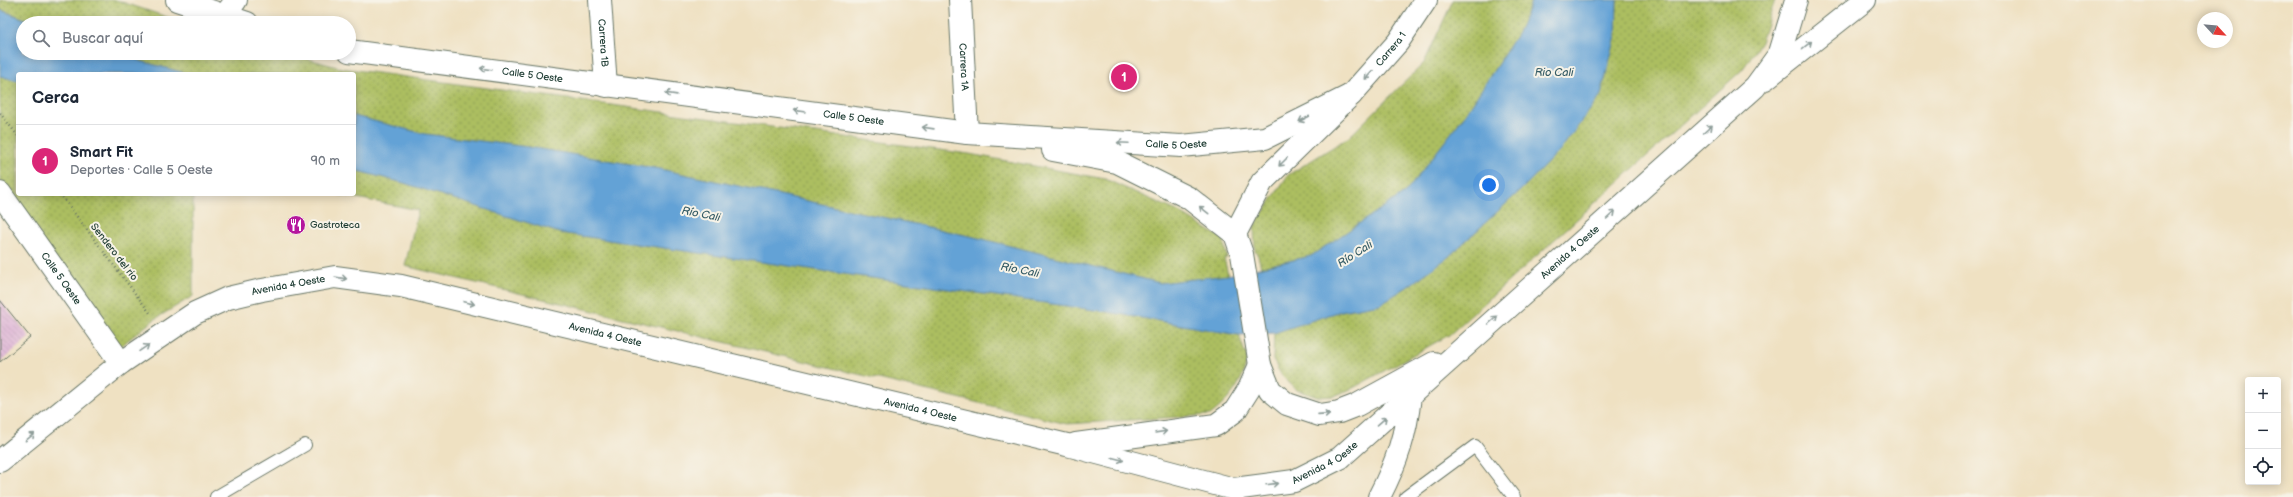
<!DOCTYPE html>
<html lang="es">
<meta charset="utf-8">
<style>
body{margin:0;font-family:"Balsamiq Sans",sans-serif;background:#f6f6f7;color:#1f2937}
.controls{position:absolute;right:12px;bottom:12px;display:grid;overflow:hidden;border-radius:4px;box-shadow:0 2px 10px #0003}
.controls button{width:36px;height:36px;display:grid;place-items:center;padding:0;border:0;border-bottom:1px solid #e0e1e3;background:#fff;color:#1f2937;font:20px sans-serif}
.compass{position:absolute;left:2197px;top:12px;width:36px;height:36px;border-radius:50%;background:#fff;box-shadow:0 2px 10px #0003;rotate:116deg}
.you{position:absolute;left:1489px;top:185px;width:14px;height:14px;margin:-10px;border:3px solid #fff;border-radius:50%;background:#1a73e8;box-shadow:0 0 0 6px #1a73e833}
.badge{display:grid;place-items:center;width:26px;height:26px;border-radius:50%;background:#db2777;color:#fff;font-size:13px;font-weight:700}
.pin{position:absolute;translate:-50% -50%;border:2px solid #fff;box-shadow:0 1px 4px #0006}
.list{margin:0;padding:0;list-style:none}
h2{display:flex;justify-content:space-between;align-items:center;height:52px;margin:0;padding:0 16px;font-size:17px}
h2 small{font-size:13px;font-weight:400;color:#747a83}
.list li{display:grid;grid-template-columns:26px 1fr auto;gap:12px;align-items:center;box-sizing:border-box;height:72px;padding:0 16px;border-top:1px solid #e0e1e3}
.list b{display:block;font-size:15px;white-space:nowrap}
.list p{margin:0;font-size:13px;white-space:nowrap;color:#747a83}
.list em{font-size:13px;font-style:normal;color:#747a83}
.icon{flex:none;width:22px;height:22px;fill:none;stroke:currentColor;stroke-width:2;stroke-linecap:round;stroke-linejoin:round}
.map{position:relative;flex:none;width:2293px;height:497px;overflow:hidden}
.search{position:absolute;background:#fff;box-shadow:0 2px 10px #0003;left:16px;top:16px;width:340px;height:44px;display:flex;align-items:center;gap:10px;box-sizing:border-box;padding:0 14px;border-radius:22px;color:#747a83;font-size:15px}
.panel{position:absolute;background:#fff;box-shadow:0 2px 10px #0003;left:16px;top:72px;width:340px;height:124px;border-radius:4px}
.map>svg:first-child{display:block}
.park{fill:url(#park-dots);stroke:#667e4a}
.water{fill:#64a2d6;stroke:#427085}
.building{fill:url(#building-back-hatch)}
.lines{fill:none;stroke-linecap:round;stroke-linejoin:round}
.lane-casing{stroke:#687666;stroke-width:14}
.street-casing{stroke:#687666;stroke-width:24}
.secondary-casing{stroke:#687666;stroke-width:24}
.primary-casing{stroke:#687666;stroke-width:24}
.path{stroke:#687666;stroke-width:2.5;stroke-dasharray:1 3;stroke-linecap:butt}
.lane{stroke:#fff;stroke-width:12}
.street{stroke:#fff;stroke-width:22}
.secondary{stroke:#fff;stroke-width:22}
.primary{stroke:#fff;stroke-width:22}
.oneway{stroke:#8f9e9a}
.labels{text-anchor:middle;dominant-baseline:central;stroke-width:4;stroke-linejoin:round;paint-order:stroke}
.street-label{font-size:10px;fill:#1f3d34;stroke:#f7f3e8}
.poi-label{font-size:10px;fill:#1f3d34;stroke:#f7f3e8;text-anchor:start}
.water-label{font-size:11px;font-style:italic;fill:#345b65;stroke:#f7f3e8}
</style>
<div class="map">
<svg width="2293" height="497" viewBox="0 0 2293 497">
<defs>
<pattern id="park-dots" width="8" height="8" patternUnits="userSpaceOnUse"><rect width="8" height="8" fill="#acbe61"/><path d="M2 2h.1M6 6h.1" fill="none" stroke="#8b9c51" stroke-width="1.8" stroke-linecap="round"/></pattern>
<pattern id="building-back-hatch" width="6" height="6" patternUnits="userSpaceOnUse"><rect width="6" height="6" fill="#deb3d6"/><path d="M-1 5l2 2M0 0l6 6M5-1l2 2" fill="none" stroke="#b393ae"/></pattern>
</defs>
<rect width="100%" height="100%" fill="#f7f3e8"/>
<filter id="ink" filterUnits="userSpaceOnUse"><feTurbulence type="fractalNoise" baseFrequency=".025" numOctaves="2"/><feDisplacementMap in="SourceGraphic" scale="8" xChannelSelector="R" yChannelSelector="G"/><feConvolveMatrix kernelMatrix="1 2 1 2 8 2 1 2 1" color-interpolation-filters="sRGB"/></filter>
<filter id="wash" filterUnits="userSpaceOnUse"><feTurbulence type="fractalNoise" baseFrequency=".012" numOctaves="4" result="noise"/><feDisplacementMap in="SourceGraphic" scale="16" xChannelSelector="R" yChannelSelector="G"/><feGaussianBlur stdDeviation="0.9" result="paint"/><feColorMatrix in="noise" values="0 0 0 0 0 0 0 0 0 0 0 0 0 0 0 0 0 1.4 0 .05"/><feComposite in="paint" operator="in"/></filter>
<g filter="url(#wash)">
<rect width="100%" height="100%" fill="#efe1c2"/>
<path class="park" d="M0 0H116L185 23H36L0 9Z
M1453 0H1532L1518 33 1465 115 1406 192 1311 256 1261 267 1257 252 1255 251 1254 226 1288 175 1349 137 1424 63Z
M1617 0H1775L1761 42 1742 70 1449 335 1353 388 1334 396 1317 397 1297 390 1282 376 1273 360 1274 333 1341 311 1380 304 1407 287 1447 258 1522 189 1561 149 1601 95 1616 35Z
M117 53H287L341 68 969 154 1105 179 1177 211 1223 239 1227 258H1224L1228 275 1160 283 974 237 660 169 528 147 425 134 354 116V74H189L140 61Z
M0 76 18 81V194H193V296L155 319 113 352 0 193Z
M354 170 404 183 560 233 1108 312 1239 335 1245 353H1247C1246 380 1231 399 1210 415L1067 424 405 266 418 210 336 194H354Z"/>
<path class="water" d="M1532 0H1617L1616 35 1601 95 1561 149 1522 189 1447 258 1407 287 1380 304 1341 311 1274 333 1239 335 1108 312 560 233 404 183 354 170V116L425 134 528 147 660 169 974 237 1160 283 1228 275 1311 256 1406 192 1465 115 1518 33Z
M0 10 36 23H23V53H117L140 61 189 74H18V81L0 76Z"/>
<g id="blocks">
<path class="building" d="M0 300 30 337 0 362Z"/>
</g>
</g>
<g filter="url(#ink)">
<use href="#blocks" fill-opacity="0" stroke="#687666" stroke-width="1"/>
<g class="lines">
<defs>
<path id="lane" d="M216 497 305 445
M1406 497 1475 446 1514 497"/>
<g id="street">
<path id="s1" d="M600 0 606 86"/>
<path id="s2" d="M960 0 967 133"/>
<path d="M224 17 236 0"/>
<path id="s3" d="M0 193 121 363"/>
<path d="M1379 497C1397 462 1406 435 1410 396"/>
</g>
<path id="secondary" d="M1765 79 1865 0"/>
<g id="primary">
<path d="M177 0 247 23"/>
<path id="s4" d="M349 51 967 133 1181 146 1265 138 1351 95"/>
<path d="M1053 150 1117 162 1189 198 1235 234 1242 254 1260 365 1270 390 1287 404 1320 415 1339 412 1357 405 1434 363"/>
<path id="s5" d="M1235 234 1262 182 1351 95 1398 42 1426 0"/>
<path d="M1076 444 1216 425 1235 411 1249 389 1260 365"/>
<path id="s6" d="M0 461 121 363 195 313 228 298 262 290 335 277 401 286 1067 445 1234 489 1294 481 1340 458 1755 87 1780 53 1796 0"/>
</g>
</defs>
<use href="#lane" class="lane-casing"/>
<use href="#street" class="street-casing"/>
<use href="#secondary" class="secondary-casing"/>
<use href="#primary" class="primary-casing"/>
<path class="path" d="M0 113 18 136
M60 194 150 313"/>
<use href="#lane" class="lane"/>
<use href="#street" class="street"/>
<use href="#secondary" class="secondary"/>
<use href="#primary" class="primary"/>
</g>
<defs><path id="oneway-shaft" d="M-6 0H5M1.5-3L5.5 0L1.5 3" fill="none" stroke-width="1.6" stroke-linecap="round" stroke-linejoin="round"/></defs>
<g class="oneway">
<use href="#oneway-shaft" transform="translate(1807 45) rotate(-38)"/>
<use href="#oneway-shaft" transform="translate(486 69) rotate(-172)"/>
<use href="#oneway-shaft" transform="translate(1369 75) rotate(132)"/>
<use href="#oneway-shaft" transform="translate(671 94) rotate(-172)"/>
<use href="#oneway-shaft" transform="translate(799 111) rotate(-172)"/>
<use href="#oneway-shaft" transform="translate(1304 119) rotate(153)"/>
<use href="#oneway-shaft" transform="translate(928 128) rotate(-172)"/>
<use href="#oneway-shaft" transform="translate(1708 129) rotate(-42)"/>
<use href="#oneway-shaft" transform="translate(1123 143) rotate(-177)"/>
<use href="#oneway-shaft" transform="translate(1283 162) rotate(135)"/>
<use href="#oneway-shaft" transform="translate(1204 210) rotate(-142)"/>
<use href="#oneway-shaft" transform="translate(1611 215) rotate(-42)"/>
<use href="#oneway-shaft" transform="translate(341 278) rotate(8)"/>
<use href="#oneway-shaft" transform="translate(469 303) rotate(13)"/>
<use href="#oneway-shaft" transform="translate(1493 320) rotate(-42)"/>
<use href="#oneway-shaft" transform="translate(144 348) rotate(-34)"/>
<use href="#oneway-shaft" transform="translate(1324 414) rotate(-4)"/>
<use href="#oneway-shaft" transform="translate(1382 421) rotate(-41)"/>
<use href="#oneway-shaft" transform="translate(1161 432) rotate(-8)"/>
<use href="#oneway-shaft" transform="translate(30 437) rotate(-39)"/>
<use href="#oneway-shaft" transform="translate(1118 459) rotate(15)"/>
<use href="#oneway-shaft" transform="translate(1272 484) rotate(-7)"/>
</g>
</g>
<defs>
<symbol id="restaurant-disc" viewBox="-11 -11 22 22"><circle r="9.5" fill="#b5179e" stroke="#f7f3e8"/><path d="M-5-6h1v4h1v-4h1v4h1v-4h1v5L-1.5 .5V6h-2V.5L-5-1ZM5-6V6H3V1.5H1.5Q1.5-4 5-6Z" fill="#fff"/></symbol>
</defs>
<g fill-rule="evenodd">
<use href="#restaurant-disc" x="285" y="214" width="22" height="22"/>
</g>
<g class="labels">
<g class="street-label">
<text stroke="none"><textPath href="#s1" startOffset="43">Carrera 1B</textPath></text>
<text stroke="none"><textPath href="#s5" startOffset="244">Carrera 1</textPath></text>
<text stroke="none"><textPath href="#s2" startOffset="67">Carrera 1A</textPath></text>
<text stroke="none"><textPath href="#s4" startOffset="185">Calle 5 Oeste</textPath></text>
<text stroke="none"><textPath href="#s4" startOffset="509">Calle 5 Oeste</textPath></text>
<text stroke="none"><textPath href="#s4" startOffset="833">Calle 5 Oeste</textPath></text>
<text transform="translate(114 252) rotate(52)">Sendero del rio</text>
<text stroke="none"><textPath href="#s6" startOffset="1735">Avenida 4 Oeste</textPath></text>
<text stroke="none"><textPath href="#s3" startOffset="105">Calle 5 Oeste</textPath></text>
<text stroke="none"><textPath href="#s6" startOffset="343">Avenida 4 Oeste</textPath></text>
<text stroke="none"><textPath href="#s6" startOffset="667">Avenida 4 Oeste</textPath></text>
<text stroke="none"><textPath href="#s6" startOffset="991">Avenida 4 Oeste</textPath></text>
<text stroke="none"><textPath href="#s6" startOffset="1411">Avenida 4 Oeste</textPath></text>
</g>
<g class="poi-label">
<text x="310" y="225">Gastroteca</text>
</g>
<g class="water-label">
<text x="1554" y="72">Rio Cali</text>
<text transform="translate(701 214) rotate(11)">Río Cali</text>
<text transform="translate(1355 254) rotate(-33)">Río Cali</text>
<text transform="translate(1020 270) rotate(11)">Río Cali</text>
</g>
</g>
</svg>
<div class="controls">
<button>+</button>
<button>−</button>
<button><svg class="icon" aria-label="locate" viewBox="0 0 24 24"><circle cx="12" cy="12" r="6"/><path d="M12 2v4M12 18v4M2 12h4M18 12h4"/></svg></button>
</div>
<svg class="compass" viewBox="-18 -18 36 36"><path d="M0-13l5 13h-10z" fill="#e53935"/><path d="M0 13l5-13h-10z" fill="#747a83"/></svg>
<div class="you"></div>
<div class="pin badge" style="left:1124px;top:77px">1</div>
<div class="search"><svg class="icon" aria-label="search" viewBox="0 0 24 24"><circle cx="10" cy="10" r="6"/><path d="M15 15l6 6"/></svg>Buscar aquí</div>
<section class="panel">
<h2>Cerca<small></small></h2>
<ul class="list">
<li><span class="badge">1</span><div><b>Smart Fit</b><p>Deportes · Calle 5 Oeste</p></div><em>90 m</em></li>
</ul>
</section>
</div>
